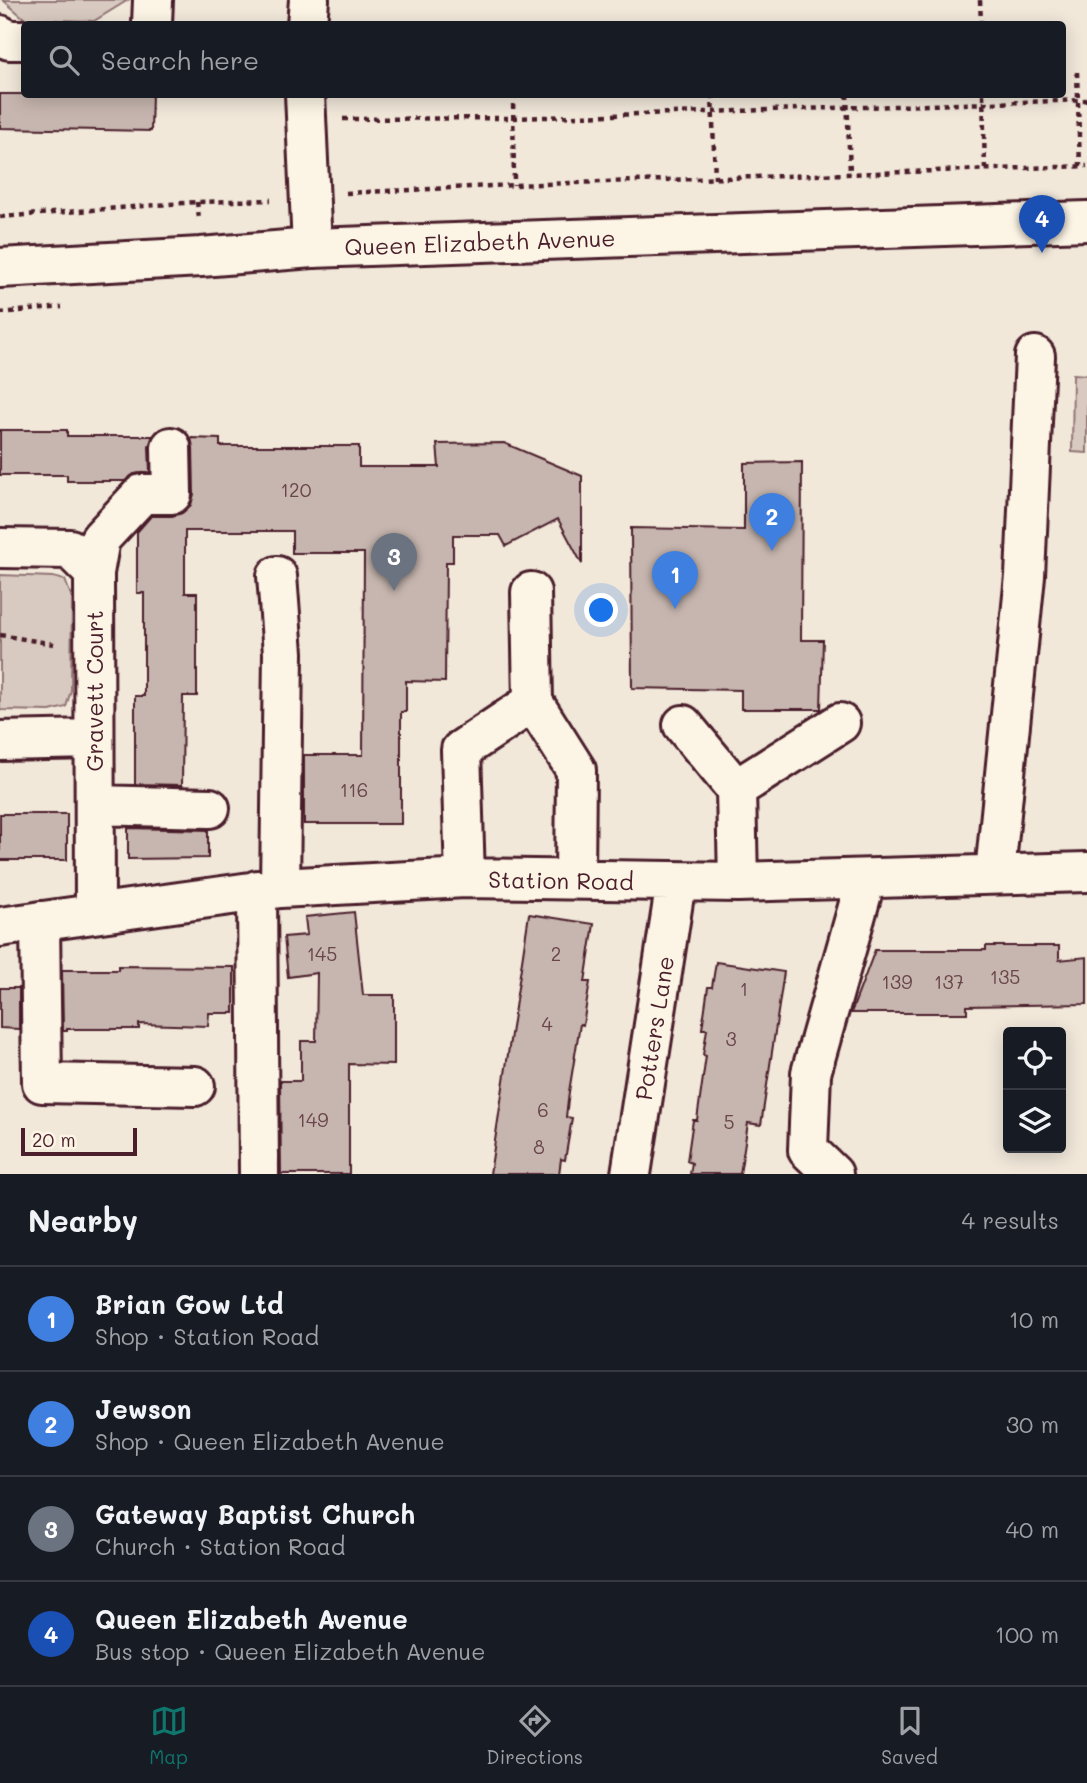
<!DOCTYPE html>
<meta charset="utf-8">
<style>
body{margin:0;font-family:Mali,sans-serif;background:#20242c;color:#f1f3f6}
.controls{position:absolute;right:21px;bottom:21px;display:grid;overflow:hidden;border-radius:7px;box-shadow:0 4px 18px #0003}
.controls button{width:63px;height:63px;display:grid;place-items:center;padding:0;border:0;border-bottom:2px solid #363941;background:#171b24;color:#f1f3f6;font:35px sans-serif}
.scale{position:absolute;left:21px;bottom:18px;width:116px;box-sizing:border-box;padding-left:7px;border:4px solid #4a1f2b;border-top:0;font-size:19px;line-height:24px;white-space:nowrap;color:#4a1f2b;-webkit-text-stroke:5px #fcf5e5;paint-order:stroke}
.you{position:absolute;left:602px;top:611px;width:24px;height:24px;margin:-18px;border:5px solid #fff;border-radius:50%;background:#1a73e8;box-shadow:0 0 0 10px #1a73e833}
.badge{display:grid;place-items:center;width:46px;height:46px;border-radius:50%;background:#0f766e;color:#fff;font-size:23px;font-weight:700}
.pin{position:absolute;translate:-50% -58px;filter:drop-shadow(0 2px 4px #0008)}
.pin::after{content:'';position:absolute;top:37px;width:24px;height:21px;background:inherit;clip-path:polygon(0 0,100% 0,50% 100%)}
.list{margin:0;padding:0;list-style:none}
h2{display:flex;justify-content:space-between;align-items:center;height:91px;margin:0;padding:0 28px;font-size:30px}
h2 small{font-size:23px;font-weight:400;color:#9ea1a6}
.list li{display:grid;grid-template-columns:46px 1fr auto;gap:21px;align-items:center;box-sizing:border-box;height:105px;padding:0 28px;border-top:2px solid #363941}
.list b{display:block;font-size:26px;white-space:nowrap}
.list p{margin:0;font-size:23px;white-space:nowrap;color:#9ea1a6}
.list em{font-size:23px;font-style:normal;color:#9ea1a6}
.icon{flex:none;width:38px;height:38px;fill:none;stroke:currentColor;stroke-width:2;stroke-linecap:round;stroke-linejoin:round}
.map{position:relative;flex:none;width:1087px;height:1174px;overflow:hidden}
.search{position:absolute;background:#171b24;box-shadow:0 4px 18px #0003;left:21px;right:21px;top:21px;height:77px;display:flex;align-items:center;gap:18px;box-sizing:border-box;padding:0 24px;border-radius:7px;color:#9ea1a6;font-size:26px}
.sheet{height:511px;background:#171b24}
nav{display:flex;justify-content:space-around;align-items:center;box-sizing:border-box;height:98px;border-top:2px solid #363941;background:#171b24;font-size:19px;color:#9ea1a6}
nav a{display:grid;justify-items:center;gap:4px}
nav .on{color:#0f766e}
.map>svg:first-child{display:block}
.green{fill:#d8cac0;stroke:#917476;stroke-width:2}
.building{fill:#c7b6af;stroke:#4a1f2b;stroke-width:2}
.lines{fill:none;stroke-linecap:round;stroke-linejoin:round}
.minor-casing{stroke:#4a1f2b;stroke-width:44}
.major-casing{stroke:#4a1f2b;stroke-width:44}
.path{stroke:#4a1f2b;stroke-width:4.5;stroke-dasharray:5 5;stroke-linecap:butt}
.minor{stroke:#fcf5e5;stroke-width:38}
.major{stroke:#fcf5e5;stroke-width:38}
.labels{text-anchor:middle;dominant-baseline:central;stroke-width:5;stroke-linejoin:round;paint-order:stroke}
.number-label{font-size:19px;fill:#69454c}
.street-label{font-size:23px;fill:#4a1f2b;stroke:#fcf5e5}
</style>
<div class="map">
<svg width="1087" height="1174" viewBox="0 0 1087 1174">
<rect width="100%" height="100%" fill="#f1e8da"/>
<filter id="ink" filterUnits="userSpaceOnUse"><feTurbulence type="fractalNoise" baseFrequency=".0143" numOctaves="2"/><feDisplacementMap in="SourceGraphic" scale="14" xChannelSelector="R" yChannelSelector="G"/><feConvolveMatrix kernelMatrix="1 2 1 2 8 2 1 2 1" color-interpolation-filters="sRGB"/></filter>
<g filter="url(#ink)">
<path class="green" d="M3 0H128L94 21 25 19Z
M1073 374 1087 375V453L1072 452Z
M0 575 53 577 65 580 72 598 71 690 66 707 50 711 0 710Z"/>
<path class="building" d="M0 94H152L151 131 0 128Z
M0 430H67V436H153L149 447 150 472 134 474 125 481H67V475H0Z
M191 438 220 439V446H359V467H439L437 444 504 443 582 476V564L558 519 506 546 500 535H453V562H446L445 682 406 681V712H401V824H304V755H363L364 553H292V531H185V593H197V696H183L182 785 135 784V696H144V593H137V532L151 516H172L182 513 191 505 194 494 193 447Z
M802 462 801 640H823L821 709H741V690L632 688 631 528 744 530V463Z
M0 814H67V860H0Z
M128 828 208 830V858L128 859Z
M354 912 363 995H394V1065L349 1064V1174H281L280 1081H301V1041H316L317 973 288 977 284 937 307 935 305 917Z
M529 914 594 924 585 982H590L583 1025 580 1024 569 1092 566 1117 572 1118 565 1160 561 1159 559 1174H490Z
M986 946H1059V960L1087 957V1004L967 1006V1013H851L875 950H986Z
M716 962 784 972 761 1125 748 1123 740 1174H690L692 1163 687 1161 693 1120H697L706 1056 703 1055 707 1029H702L708 987H712Z
M118 966 234 967V1013H209L208 1026 139 1024V1029H67V1031H63L62 970H118Z
M0 988H19V1029L0 1028Z"/>
<g class="lines">
<defs>
<path id="minor" d="M152 24 153 0
M307 24 309 0
M0 35 9 40H24
M305 94 312 248
M0 548 70 549 94 573 95 912
M94 573 100 539 142 494H172L171 447
M277 576 283 653 280 888
M533 702 576 770 575 879
M683 725 736 789 840 723
M0 741 94 739
M736 789 738 882
M95 805 210 808
M995 873 1025 576 1035 356
M465 878 461 750 533 702 531 592
M257 890 259 1174
M40 921 42 1083 195 1086
M0 927 280 888 465 878 738 882 1087 872
M631 1174 676 882
M833 1174 808 1150 811 1073 866 879"/>
<path id="major" d="M0 268 201 257 312 248 1087 221"/>
</defs>
<use href="#minor" class="minor-casing"/>
<use href="#major" class="major-casing"/>
<path class="path" d="M980 0 981 24
M1077 72 1080 166
M513 94 514 185
M712 94 715 179
M847 94 850 174
M983 94 985 170
M343 119 514 118 1087 100
M346 193 514 185 1087 166
M197 202 199 218
M0 217 197 202 271 200
M0 313 62 307
M0 635 54 644"/>
<use href="#minor" class="minor"/>
<use href="#major" class="major"/>
</g>
</g>
<g class="labels">
<g class="number-label">
<text x="296" y="489">120</text>
<text x="354" y="789">116</text>
<text x="322" y="953">145</text>
<text x="556" y="953">2</text>
<text x="1005" y="976">135</text>
<text x="897" y="981">139</text>
<text x="949" y="981">137</text>
<text x="744" y="988">1</text>
<text x="547" y="1023">4</text>
<text x="731" y="1038">3</text>
<text x="543" y="1109">6</text>
<text x="313" y="1119">149</text>
<text x="729" y="1121">5</text>
<text x="539" y="1146">8</text>
</g>
<g class="street-label">
<text transform="translate(480 242) rotate(-2)">Queen Elizabeth Avenue</text>
<text transform="translate(94 691) rotate(-90)">Gravett Court</text>
<text transform="translate(561 880) rotate(1)">Station Road</text>
<text transform="translate(654 1028) rotate(-81)">Potters Lane</text>
</g>
</g>
</svg>
<div class="controls">
<button><svg class="icon" aria-label="locate" viewBox="0 0 24 24"><circle cx="12" cy="12" r="6"/><path d="M12 2v4M12 18v4M2 12h4M18 12h4"/></svg></button>
<button><svg class="icon" aria-label="layers" viewBox="0 0 24 24"><path d="M12 4l9 5-9 5-9-5zM3 14l9 5 9-5"/></svg></button>
</div>
<div class="scale">20 m</div>
<div class="you"></div>
<div class="pin badge" style="left:675px;top:609px;background:#3f7fe0">1</div>
<div class="pin badge" style="left:772px;top:551px;background:#3f7fe0">2</div>
<div class="pin badge" style="left:394px;top:591px;background:#6b7280">3</div>
<div class="pin badge" style="left:1042px;top:253px;background:#1a4fb4">4</div>
<div class="search"><svg class="icon" aria-label="search" viewBox="0 0 24 24"><circle cx="10" cy="10" r="6"/><path d="M15 15l6 6"/></svg>Search here</div>
</div>
<section class="sheet">
<h2>Nearby<small>4 results</small></h2>
<ul class="list">
<li><span class="badge" style="background:#3f7fe0">1</span><div><b>Brian Gow Ltd</b><p>Shop · Station Road</p></div><em>10 m</em></li>
<li><span class="badge" style="background:#3f7fe0">2</span><div><b>Jewson</b><p>Shop · Queen Elizabeth Avenue</p></div><em>30 m</em></li>
<li><span class="badge" style="background:#6b7280">3</span><div><b>Gateway Baptist Church</b><p>Church · Station Road</p></div><em>40 m</em></li>
<li><span class="badge" style="background:#1a4fb4">4</span><div><b>Queen Elizabeth Avenue</b><p>Bus stop · Queen Elizabeth Avenue</p></div><em>100 m</em></li>
</ul>
</section>
<nav>
<a class="on"><svg class="icon" aria-label="map" viewBox="0 0 24 24"><path d="M3 6l6-2 6 2 6-2v14l-6 2-6-2-6 2zM9 4v14M15 6v14"/></svg>Map</a>
<a><svg class="icon" aria-label="directions" viewBox="0 0 24 24"><path d="M12 3l9 9-9 9-9-9zM9 14v-3h6M13 9l2 2-2 2"/></svg>Directions</a>
<a><svg class="icon" aria-label="saved" viewBox="0 0 24 24"><path d="M7 4h10v16l-5-4-5 4z"/></svg>Saved</a>
</nav>
